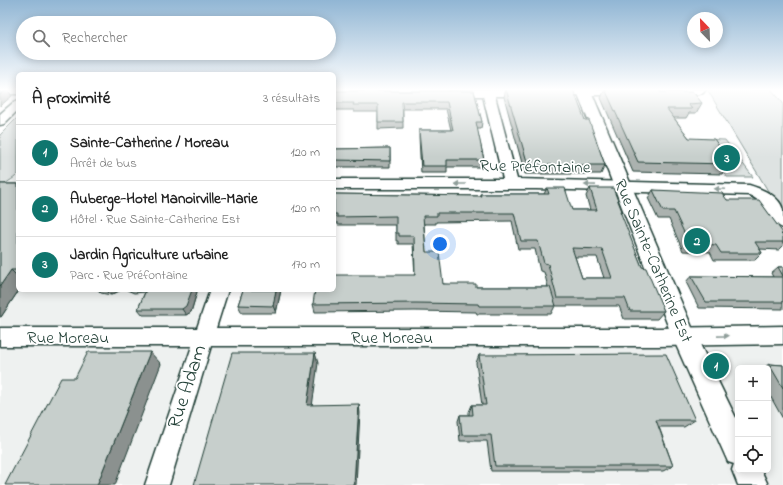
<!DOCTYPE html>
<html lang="fr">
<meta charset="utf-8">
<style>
body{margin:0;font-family:"Indie Flower",sans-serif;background:#f2f2f2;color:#222}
.controls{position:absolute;right:12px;bottom:12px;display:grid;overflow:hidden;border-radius:6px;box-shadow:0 2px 10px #0003}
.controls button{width:36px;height:36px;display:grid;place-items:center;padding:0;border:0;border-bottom:1px solid #e0e0e0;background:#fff;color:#222;font:20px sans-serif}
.compass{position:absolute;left:687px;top:12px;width:36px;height:36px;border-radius:50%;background:#fff;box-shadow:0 2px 10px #0003;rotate:337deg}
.you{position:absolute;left:440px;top:244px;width:14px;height:14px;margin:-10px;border:3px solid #fff;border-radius:50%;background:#1a73e8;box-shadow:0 0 0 6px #1a73e833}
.badge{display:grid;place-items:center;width:26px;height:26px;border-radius:50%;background:#0f766e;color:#fff;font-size:13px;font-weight:700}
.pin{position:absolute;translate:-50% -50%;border:2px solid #fff;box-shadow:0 1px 4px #0006}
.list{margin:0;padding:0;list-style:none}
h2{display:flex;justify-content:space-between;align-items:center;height:52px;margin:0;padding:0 16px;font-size:17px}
h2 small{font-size:13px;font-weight:400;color:#767676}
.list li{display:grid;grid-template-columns:26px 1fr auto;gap:12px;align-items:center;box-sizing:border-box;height:56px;padding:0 16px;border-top:1px solid #e0e0e0}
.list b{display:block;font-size:15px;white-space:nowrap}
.list p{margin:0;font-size:13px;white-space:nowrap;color:#767676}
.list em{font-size:13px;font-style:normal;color:#767676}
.icon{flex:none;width:22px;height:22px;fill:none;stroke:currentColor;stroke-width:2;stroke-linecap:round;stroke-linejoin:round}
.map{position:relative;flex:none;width:783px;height:485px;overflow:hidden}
.search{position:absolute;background:#fff;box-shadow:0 2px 10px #0003;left:16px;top:16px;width:320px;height:44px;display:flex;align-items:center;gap:10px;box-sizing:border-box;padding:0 14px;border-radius:22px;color:#767676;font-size:15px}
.panel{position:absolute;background:#fff;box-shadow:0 2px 10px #0003;left:16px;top:72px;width:320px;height:220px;border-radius:6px}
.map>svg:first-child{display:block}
.built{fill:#eef1f0;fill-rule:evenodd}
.green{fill:#dee3e2;stroke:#7e908b}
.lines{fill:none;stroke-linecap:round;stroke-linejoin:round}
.minor-casing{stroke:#1f3d34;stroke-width:3}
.tertiary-casing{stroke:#1f3d34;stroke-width:3}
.minor{fill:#fff;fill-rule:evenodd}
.tertiary{fill:#fff;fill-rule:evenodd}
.wall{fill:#abb2af;stroke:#1f3d34;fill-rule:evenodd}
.shaded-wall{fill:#8b918f;stroke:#1f3d34}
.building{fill:#c7cfcc;stroke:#1f3d34;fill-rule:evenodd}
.oneway{fill:#8f9e9a}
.labels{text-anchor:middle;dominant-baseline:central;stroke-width:3.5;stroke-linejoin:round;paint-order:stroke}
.street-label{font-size:17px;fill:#1f3d34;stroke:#fff}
.near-street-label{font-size:20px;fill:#1f3d34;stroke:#fff}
</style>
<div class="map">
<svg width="783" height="485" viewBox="0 0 783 485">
<rect width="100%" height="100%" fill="#fff"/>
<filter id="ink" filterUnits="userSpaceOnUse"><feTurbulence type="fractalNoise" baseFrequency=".025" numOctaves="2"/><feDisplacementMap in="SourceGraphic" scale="8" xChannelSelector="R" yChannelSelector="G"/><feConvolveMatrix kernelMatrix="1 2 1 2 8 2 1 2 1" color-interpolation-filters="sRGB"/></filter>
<g filter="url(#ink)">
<path class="built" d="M18 174V290H219L203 338H783V485H0V189L4 184 14 178ZM738 368H768V470H738Z"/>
<path class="green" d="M707 89H771L783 103V216Z
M18 117V174C13 180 5 182 0 189V135Z
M702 139 725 140 753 177H727Z"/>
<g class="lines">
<defs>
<path id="minor" d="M0 89H18V94H0Z
M482 89 526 90 530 91 532 93 530 95 526 96H495L517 179 749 185C762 189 781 196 783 211 783 217 783 222 783 228 771 224 767 202 749 195L536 189H334V179H503L483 96H453L449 95 447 93 449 91 453 90Z
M552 89H625L630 92 628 94 624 95H553L549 94 547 92Z
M656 89H706L703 93 699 94 657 95 653 94 651 92Z
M18 100V110L4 124 0 125V114L14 102Z
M210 290H228L216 328H658L783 326V344L658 346H211L169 485H145L192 346H0V328H197Z"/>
<path id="tertiary" d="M576 89H590L694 332 738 422V470H761L768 485H738L732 470 734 464 728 462 672 336Z"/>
</defs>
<use href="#minor" class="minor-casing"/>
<use href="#tertiary" class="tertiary-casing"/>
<use href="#minor" class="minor"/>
<use href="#tertiary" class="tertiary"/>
</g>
<path class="wall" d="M506 89 585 120 605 165 601 174H525L504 97Z
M605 89 660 92 702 103 696 113H689L686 118H674L689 138 729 160 728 162 729 164 722 174 633 172 601 98Z
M334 91H474L482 122 481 129H477L484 160 483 167H447V173H421L419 137V130H451L446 109H403V128L378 129V112H354V110H334Z
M390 148V167H334V149Z
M0 184H18V290H19L1 317H0Z
M547 188 572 210H590L586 196 590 188 622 211 620 213 642 267 664 311 657 319H624L619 306H555L551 314H477L476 312 415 311 315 312 313 304 415 275 413 244H398V241H396V225H338V223H334V194L480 196V194H544ZM512 221 518 249H535L540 271 544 272 548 287H476L443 284 426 252 424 224H436V222ZM575 257H597L604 278H582Z
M653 190 727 200 783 233V235H782L783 236V246L779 250 760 249 762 253 755 260H714L710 252 683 251 669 219H658L648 198Z
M778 267H783V309L699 308 686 282 691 276 773 277 771 273Z
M98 290H121L111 295 101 293Z
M127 290H195L197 292 191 312 186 315H143L138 309 145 292 134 293Z
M243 290H281L276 313H242L238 305Z
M479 355 695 420 684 427H659L673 466 663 471H491L487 441H460L458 421 460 415H469V412L472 405H482L476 363Z
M769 364 783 365V419L768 392V368H763Z"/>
<path class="shaded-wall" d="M7 89 12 96 0 106V95Z
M11 270 18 277V290H19L1 317 0 316V286Z
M106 290H121L111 295Z
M192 290H195L197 292 191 312 186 315 182 309Z
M276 290H281L276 313 273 306Z
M150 352 161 364 115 485H97Z
M315 353 318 363 311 414 307 405Z
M359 404 360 413 356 485H354Z"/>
<path class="building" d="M0 89H7L0 95Z
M506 89H573L585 120H589L605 165H528Z
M605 89H658L660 92H693L702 103 688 104 692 109H667L689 138 714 139 729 160H726L729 164 638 162Z
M334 91H474L482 122H476L484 160H447V166H422L419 130H453L447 102H402L403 122H378V105H353L354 103H334Z
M390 148V161L334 160V149Z
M0 184H18V270H11L0 286Z
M547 188H565L572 210H597L590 188H613L622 211H620L642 267 646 268 664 311H630L625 298H557L548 264 544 263 538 241H521L514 213H437V216H423L426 252H439L443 284H476V287H550L556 306H479L478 304 416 303 313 304 315 290H334V275H415L414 236H399V233H396V216L337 217V214H334V194L481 196 480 194H549ZM572 248 602 249 612 278H582Z
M653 190 722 193 727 200H759L783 233V234H781L783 236V242H755L762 253H721L716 245 689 243 674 211H663Z
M778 267H783V276Z
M691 276 783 277V302H706Z
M146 290H192L186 306 182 309H138Z
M243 290H276L273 306 238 305Z
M88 352H150L97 485H5L61 378H75Z
M232 353H315L307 405 359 404 354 485H194Z
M666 354 695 420H656L673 466H495L491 435H462L460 415H473L472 405H486L479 355Z
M769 364 783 365V388Z"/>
<defs><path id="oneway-solid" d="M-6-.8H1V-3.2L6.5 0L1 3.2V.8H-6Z"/></defs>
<g class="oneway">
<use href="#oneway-solid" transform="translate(460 184) rotate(-180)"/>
<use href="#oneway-solid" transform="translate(590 185) rotate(-179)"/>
<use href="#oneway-solid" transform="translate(720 189) rotate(-178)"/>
<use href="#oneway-solid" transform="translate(723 336) rotate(-1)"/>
</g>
</g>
<linearGradient id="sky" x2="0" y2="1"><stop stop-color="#91b6d4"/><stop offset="0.57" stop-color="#fff"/><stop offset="1" stop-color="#fff" stop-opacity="0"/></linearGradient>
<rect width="783" height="157" fill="url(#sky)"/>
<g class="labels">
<g class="street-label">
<text transform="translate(535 167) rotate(1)">Rue Préfontaine</text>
<text transform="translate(653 261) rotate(67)">Rue Sainte-Catherine Est</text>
<text x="68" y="338">Rue Moreau</text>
<text x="392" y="338">Rue Moreau</text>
</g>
<g class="near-street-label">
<text transform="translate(188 387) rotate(-72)">Rue Adam</text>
</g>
</g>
</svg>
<div class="controls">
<button>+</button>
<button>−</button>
<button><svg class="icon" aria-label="locate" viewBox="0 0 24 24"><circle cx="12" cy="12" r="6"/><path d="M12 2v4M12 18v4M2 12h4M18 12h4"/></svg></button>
</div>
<svg class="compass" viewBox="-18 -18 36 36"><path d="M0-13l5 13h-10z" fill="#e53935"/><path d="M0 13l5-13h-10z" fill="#767676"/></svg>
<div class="you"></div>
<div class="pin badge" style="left:716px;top:366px">1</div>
<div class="pin badge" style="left:697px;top:241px">2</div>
<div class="pin badge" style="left:727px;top:158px">3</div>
<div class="search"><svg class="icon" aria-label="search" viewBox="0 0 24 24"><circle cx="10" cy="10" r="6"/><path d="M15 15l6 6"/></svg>Rechercher</div>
<section class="panel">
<h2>À proximité<small>3 résultats</small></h2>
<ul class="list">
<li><span class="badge">1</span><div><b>Sainte-Catherine / Moreau</b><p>Arrêt de bus</p></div><em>120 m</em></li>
<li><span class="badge">2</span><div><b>Auberge-Hotel Manoirville-Marie</b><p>Hôtel · Rue Sainte-Catherine Est</p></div><em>120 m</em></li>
<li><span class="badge">3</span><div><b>Jardin Agriculture urbaine</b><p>Parc · Rue Préfontaine</p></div><em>170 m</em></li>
</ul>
</section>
</div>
